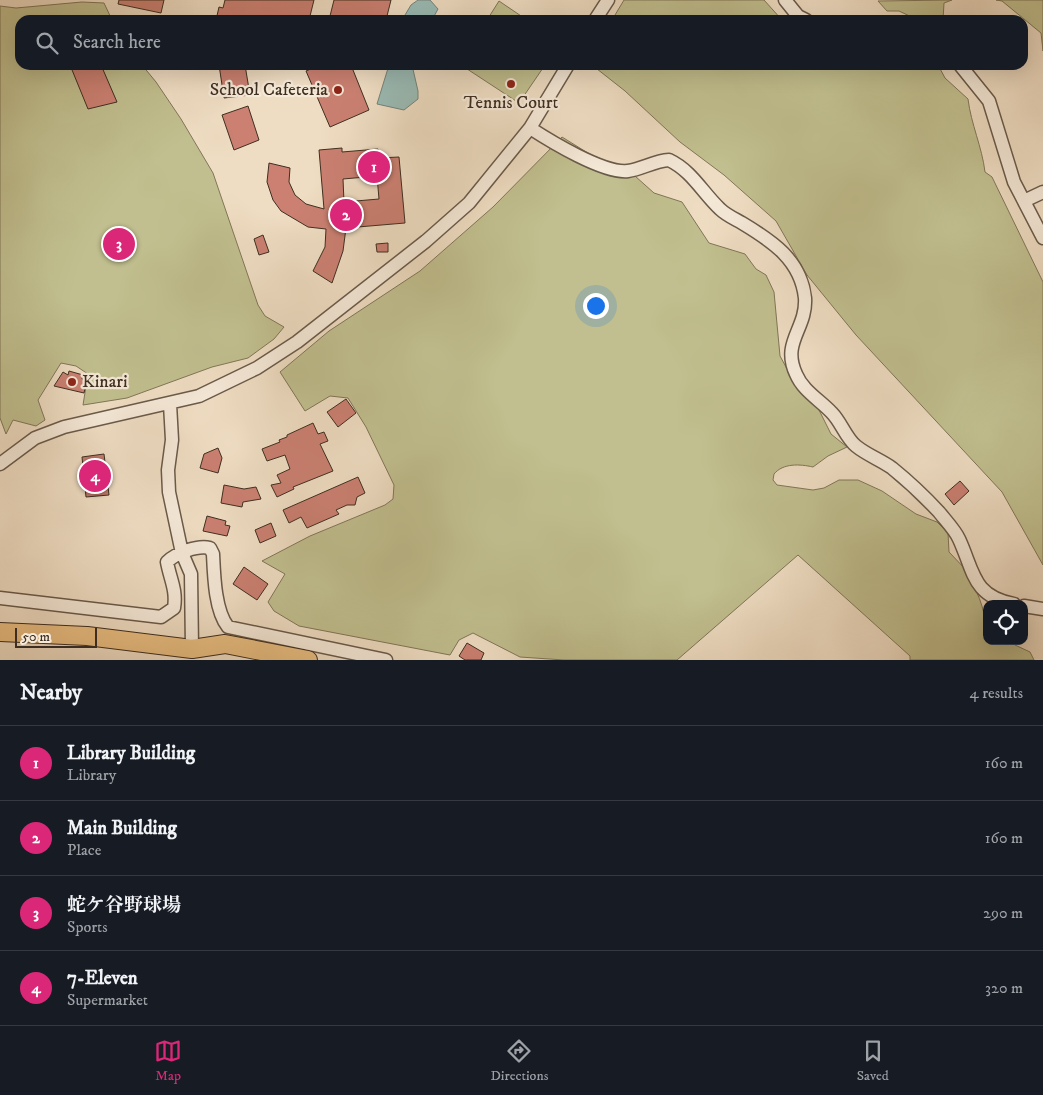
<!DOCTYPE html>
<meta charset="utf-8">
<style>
body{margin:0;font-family:"IM FELL DW Pica","Noto Serif JP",serif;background:#242831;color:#f1f3f6}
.controls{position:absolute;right:15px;bottom:15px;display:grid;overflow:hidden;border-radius:10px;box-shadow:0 5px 20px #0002}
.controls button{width:45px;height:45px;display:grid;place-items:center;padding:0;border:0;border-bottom:1px solid #363941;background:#171b24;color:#f1f3f6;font:25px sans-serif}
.scale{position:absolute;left:15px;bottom:12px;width:82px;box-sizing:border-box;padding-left:5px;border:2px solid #3e2e21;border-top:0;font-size:14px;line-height:18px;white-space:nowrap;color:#3e2e21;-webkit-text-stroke:4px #f5e9d8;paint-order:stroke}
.you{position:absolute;left:595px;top:305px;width:18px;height:18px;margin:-12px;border:4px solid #fff;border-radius:50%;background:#1a73e8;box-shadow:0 0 0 8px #1a73e833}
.badge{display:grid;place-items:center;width:32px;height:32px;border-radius:50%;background:#db2777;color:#fff;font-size:16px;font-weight:700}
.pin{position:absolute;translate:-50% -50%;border:2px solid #fff;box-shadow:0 1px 5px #0006}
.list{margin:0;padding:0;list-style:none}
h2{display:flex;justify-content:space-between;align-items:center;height:65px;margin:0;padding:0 20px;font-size:21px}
h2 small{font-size:16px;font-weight:400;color:#9ea1a6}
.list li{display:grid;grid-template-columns:32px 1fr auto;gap:15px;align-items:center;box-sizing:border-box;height:75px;padding:0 20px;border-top:1px solid #363941}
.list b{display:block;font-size:19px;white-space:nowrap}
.list p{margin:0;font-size:16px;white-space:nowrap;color:#9ea1a6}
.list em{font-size:16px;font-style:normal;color:#9ea1a6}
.icon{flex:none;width:28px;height:28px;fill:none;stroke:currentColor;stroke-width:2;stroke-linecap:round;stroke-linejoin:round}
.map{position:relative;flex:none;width:1043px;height:660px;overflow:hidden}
.search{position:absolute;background:#171b24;box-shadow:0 5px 20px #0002;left:15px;right:15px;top:15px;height:55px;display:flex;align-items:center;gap:12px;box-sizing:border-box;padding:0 18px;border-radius:15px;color:#9ea1a6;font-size:19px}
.sheet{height:365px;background:#171b24}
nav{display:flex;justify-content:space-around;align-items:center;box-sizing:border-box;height:70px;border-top:1px solid #363941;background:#171b24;font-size:14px;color:#9ea1a6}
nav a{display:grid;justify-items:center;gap:2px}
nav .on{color:#db2777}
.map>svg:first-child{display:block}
.green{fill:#c1bf8f;stroke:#807658}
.water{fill:#9abbb5;stroke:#75837a}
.building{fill:#cb8072;stroke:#3e2e21;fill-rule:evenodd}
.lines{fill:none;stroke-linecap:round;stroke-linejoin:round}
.minor-casing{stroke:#6a5a4a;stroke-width:15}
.highway-casing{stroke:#3e2e21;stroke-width:20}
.minor{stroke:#f5e9d8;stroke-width:12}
.highway{stroke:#e8be82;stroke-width:18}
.poi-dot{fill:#8f2418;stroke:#f5e9d8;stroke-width:2}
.labels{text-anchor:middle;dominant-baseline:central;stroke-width:4.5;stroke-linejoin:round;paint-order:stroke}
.poi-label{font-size:18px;fill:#3e2e21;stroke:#f5e9d8;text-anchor:end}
</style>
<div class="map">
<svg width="1043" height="660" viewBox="0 0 1043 660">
<rect width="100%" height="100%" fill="#efddc3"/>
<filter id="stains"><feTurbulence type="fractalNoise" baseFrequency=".004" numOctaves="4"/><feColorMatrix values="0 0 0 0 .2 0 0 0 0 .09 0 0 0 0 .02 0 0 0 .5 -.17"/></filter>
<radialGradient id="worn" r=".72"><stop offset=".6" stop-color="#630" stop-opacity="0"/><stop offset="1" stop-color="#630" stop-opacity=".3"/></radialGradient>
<path class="green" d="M624 0H764L782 20H612Z
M952 0 944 3 943 20H918L899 11H887L878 1Z
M996 0H1043V51L1041 33 1002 1Z
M499 1 527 20H487Z
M82 2 104 3 112 20H20V65H142L156 82 181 119 213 173 258 305 265 316 284 327 274 339 248 358 212 367 127 398 83 405 88 374 76 366 61 363 38 400 45 420 36 426 13 420 6 434 0 418V6L16 8Z
M461 65H545L519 103Z
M592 65H938L945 78 968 99C971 124 982 147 985 172L992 177 1043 282V565L1002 492 856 335 807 275 776 221 724 175 680 142 625 91Z
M562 137 617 171 635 176 654 193 682 202 709 243 745 254 756 269 766 275 774 292 780 356 798 389 819 410 831 434 847 447 828 456 813 467C800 464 783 463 774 474L773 480 777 485 813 490 824 488 839 480H858L882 491 916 514 937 522 948 533 949 552 968 572 967 576C981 594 987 619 987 641H1015V645L1030 652 1034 660H910V656L798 555 677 660H564L520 657 473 633 459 640 450 655 299 626 274 611 268 602 285 574 262 561 310 536 385 505 393 499 394 485 366 427 348 398 330 396 305 411 280 372 329 331 420 271 493 207Z"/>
<path class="water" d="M418 0H430L438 9 432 20H402L411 5Z
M389 65H412L418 91V99L404 110 377 104Z"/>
<path class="building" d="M119 0H164L161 13 118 4Z
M225 0H314L309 20H216L219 7 223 8Z
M334 0H391L386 20H329Z
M70 65H101L117 102 88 109Z
M219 65H245L250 95 224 98Z
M320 65H351L369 110 330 127 306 71Z
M248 106 259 140 234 150 222 115Z
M342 148V152L378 149 379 158 399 157 405 223 346 228 343 251 332 283 313 271 325 247 326 229 308 227 281 211 273 200 267 182 269 163 290 168 289 182 295 195 306 204 324 209 319 150ZM377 176 379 199 344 202 343 179Z
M263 235 269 252 259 255 254 239Z
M388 243V252H377L376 244Z
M69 371 83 375 82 379 87 380 84 393 54 386 63 372 68 375Z
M346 399 356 413 338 427 327 412Z
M313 423 318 434 324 432 328 441 320 444 333 471 293 487 294 489 277 497 271 485 281 483 277 475 290 469 285 455 267 461 262 449 280 442 279 440 287 437V435Z
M218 448 222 458 218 473 200 468 204 454Z
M104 454 109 495 86 497 82 457Z
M358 477 365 493 357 497 355 505H347L336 510 339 514 307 528 301 517 289 523 283 510Z
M960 481 969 491 954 505 945 494Z
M224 485 244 489 256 487 261 499 243 502 242 507 221 503Z
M207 516 226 521 225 525 230 526 227 536 203 531Z
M271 523 276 536 260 543 255 530Z
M244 567 268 584 257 600 233 584Z
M467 643 484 653 481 660H465L459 656Z"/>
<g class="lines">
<defs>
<path id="minor" d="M785 0 798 16 806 20
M595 20 608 0
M960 65 989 101 1014 182 1043 238
M530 128C550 141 604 174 628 171 642 169 654 161 669 160 692 171 702 192 720 209 726 215 735 219 742 223 772 241 801 260 805 298 807 329 781 342 796 374 803 391 820 400 832 413 841 422 846 438 856 446 867 455 881 460 892 468 908 481 925 497 939 512 946 521 955 530 959 539 974 571 972 596 1014 604
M1024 201 1043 192
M170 404 172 440 168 470 169 492 182 553 191 574 192 649
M0 464 35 438 64 427 199 396 257 368 297 342 426 241 469 203 530 128 568 65
M0 598 161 617 174 608C177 590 170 579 167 562 176 553 197 545 210 548L213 554C214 576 215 611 228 627L386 660
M1024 606 1043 609"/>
<path id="highway" d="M0 632 87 636 192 649 225 644 308 660"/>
</defs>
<use href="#minor" class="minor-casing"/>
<use href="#highway" class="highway-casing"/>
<use href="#minor" class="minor"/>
<use href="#highway" class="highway"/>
</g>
<g class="poi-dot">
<circle cx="511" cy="84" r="5"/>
<circle cx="338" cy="90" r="5"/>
<circle cx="72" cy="382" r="5"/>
</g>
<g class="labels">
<g class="poi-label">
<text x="328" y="90">School Cafeteria</text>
<text x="511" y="103" text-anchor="middle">Tennis Court</text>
<text x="82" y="382" text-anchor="start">Kinari</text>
</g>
</g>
<rect width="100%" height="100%" filter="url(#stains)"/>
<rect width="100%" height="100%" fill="url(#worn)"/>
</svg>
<div class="controls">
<button><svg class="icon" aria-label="locate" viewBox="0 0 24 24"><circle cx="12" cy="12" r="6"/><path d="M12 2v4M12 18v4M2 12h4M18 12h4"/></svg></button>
</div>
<div class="scale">50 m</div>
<div class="you"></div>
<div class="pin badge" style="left:374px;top:167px">1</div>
<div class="pin badge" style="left:346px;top:215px">2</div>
<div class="pin badge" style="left:119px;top:244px">3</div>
<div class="pin badge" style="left:95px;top:476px">4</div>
<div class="search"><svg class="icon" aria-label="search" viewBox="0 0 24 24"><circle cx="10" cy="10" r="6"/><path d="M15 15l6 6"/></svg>Search here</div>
</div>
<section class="sheet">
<h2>Nearby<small>4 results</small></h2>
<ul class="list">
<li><span class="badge">1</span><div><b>Library Building</b><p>Library</p></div><em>160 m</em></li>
<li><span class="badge">2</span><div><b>Main Building</b><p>Place</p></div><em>160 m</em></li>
<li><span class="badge">3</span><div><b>蛇ケ谷野球場</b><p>Sports</p></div><em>290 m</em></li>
<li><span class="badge">4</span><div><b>7-Eleven</b><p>Supermarket</p></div><em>320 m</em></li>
</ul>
</section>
<nav>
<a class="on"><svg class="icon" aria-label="map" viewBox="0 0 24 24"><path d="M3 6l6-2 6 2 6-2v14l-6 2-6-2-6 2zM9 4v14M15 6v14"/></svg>Map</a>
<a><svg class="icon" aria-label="directions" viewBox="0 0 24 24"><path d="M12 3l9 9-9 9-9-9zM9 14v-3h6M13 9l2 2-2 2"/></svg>Directions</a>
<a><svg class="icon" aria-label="saved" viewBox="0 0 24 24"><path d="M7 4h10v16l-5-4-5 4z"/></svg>Saved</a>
</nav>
